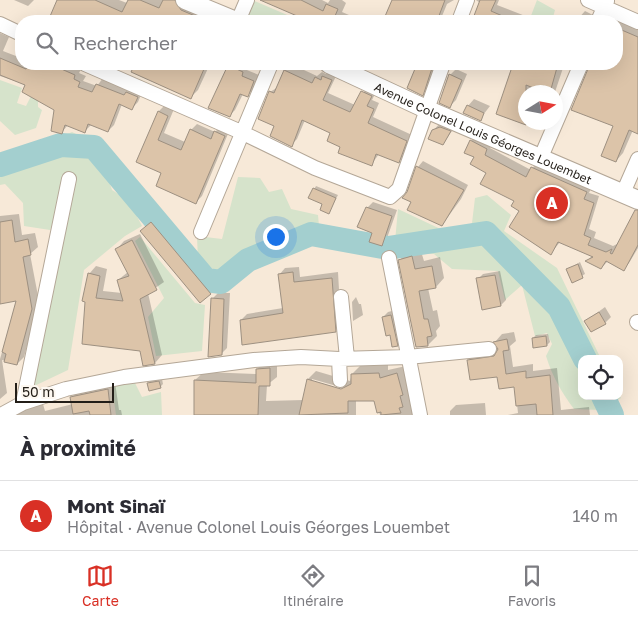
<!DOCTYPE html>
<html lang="fr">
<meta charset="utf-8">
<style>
body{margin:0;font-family:"Golos Text",sans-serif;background:#f2f2f3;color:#2b2b33}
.controls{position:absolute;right:15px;bottom:15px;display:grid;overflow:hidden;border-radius:10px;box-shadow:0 5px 20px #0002}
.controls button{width:45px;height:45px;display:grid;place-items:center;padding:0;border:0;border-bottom:1px solid #e1e1e2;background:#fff;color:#2b2b33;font:25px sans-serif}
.compass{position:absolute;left:518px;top:85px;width:45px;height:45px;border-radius:50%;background:#fff;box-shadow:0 5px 20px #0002;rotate:79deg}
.scale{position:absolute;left:15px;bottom:12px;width:99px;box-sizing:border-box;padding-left:5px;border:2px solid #231e18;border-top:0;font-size:14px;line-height:18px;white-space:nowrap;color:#231e18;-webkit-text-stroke:4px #fdf8f1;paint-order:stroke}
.you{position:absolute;left:275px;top:236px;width:18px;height:18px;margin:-12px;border:4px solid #fff;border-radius:50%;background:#1a73e8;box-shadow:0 0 0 8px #1a73e833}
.badge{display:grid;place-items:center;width:32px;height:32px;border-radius:50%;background:#d93025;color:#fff;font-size:16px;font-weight:700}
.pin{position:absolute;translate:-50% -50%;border:2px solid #fff;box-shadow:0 1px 5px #0006}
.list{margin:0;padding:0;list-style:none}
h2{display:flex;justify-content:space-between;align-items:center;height:65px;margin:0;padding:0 20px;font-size:21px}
h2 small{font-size:16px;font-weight:400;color:#7c7c81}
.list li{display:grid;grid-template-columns:32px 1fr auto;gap:15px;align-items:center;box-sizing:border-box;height:70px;padding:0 20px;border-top:1px solid #e1e1e2}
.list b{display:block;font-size:19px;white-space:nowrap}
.list p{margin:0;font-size:16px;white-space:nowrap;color:#7c7c81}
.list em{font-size:16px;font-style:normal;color:#7c7c81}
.icon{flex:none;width:28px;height:28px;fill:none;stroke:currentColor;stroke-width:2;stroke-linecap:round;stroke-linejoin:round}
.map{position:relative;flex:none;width:638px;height:415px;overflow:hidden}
.search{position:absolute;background:#fff;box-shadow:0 5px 20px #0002;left:15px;right:15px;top:15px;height:55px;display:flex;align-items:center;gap:12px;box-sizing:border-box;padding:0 18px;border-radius:20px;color:#7c7c81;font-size:19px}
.sheet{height:135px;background:#fff}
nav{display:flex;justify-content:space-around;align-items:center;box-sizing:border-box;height:70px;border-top:1px solid #e1e1e2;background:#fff;font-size:14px;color:#7c7c81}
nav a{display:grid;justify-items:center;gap:2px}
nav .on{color:#d93025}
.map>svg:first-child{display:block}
.green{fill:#d6e3cb}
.shadow{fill:#0003;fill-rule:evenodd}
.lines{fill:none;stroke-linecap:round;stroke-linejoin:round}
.river{stroke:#a3cfcf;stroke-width:24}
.building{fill:#dcc4a9;stroke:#9d9081}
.minor-casing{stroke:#b4a797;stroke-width:16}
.tertiary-casing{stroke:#b4a797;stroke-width:20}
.minor{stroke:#fff;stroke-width:14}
.tertiary{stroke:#fff;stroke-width:18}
.labels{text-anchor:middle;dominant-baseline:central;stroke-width:4;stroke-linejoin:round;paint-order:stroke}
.street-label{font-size:12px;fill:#231e18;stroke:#fdf8f1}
</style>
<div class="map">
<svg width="638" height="415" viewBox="0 0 638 415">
<rect width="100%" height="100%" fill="#f7e9d8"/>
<path class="green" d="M252 0 292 17 291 21H261L246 15Z
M537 0 555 10 552 21H529Z
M0 80 22 88 17 103 26 106 31 96 38 99V107L42 110 36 128 15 135 0 121Z
M72 132 97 144 112 190 129 201 142 226 125 236 84 270 68 370 30 388 76 176 69 174 50 230 24 226 23 203 5 184 0 185V155L36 147Z
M238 177 260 178 269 192 282 189 291 209 318 215 319 226 290 232 254 249 224 275 198 261 197 236 222 239Z
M487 195 511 215 504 231 557 268 601 359H582V396L619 395 621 398 600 410 574 409C562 393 552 376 546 356L552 344 547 333 535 336 522 285 505 300 498 271 452 269 434 254 394 252 398 209 449 233 460 232 472 223 475 198Z
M140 237 195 303 205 305 202 351 156 356 148 317 164 298 135 241Z
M135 383 142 397 161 392 162 415H116L112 386Z"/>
<path class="shadow" d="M14 0H34L28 6Z
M58 0H119L127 3 129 0H186L234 21H108L99 18 98 21H49Z
M263 0H322L328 3 330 0H342L346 3 342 12 363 21H296L298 15Z
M393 0H454L447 4 440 21H384Z
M476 0H499L497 5 533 19 532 21H473L480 3Z
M585 11 597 17 602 21H576Z
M615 17 638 27V133L633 130 623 153 616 161 615 125 590 64H617V21H611Z
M0 33 9 37 3 51 21 58V64H69L81 69 79 73 86 76 83 81 97 86 103 78 143 90 138 102 132 108 122 104 114 125 108 131 92 124 85 131 68 125 61 133 56 110 27 85 0 76Z
M136 64H210L198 90 190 98 133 72Z
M291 64 317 76 322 72 326 74 329 71 337 74 328 93 355 105 368 86 377 90 372 100 379 103 373 117 412 135 404 156 398 162 379 154 371 165 342 146 332 132 305 120 297 139 291 145 276 125 270 92 278 87 285 70Z
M408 64H437L429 87 422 94 417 67Z
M515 64 564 65 555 92H526V122H543L537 128 498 113Z
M242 68 259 75 253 90 247 96 243 94 235 110 229 116 236 74Z
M456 69 467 74 456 100 450 106V75Z
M474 99 490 106 480 119 468 106Z
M165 105 174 109 164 133 185 142 191 130 197 124 215 132 222 125 230 129 202 196 196 202 163 172 137 161 159 111Z
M439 124 456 125 443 144 433 131Z
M477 135 493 143 490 148 531 170 538 161 592 186 589 193 599 196 589 229 596 232 594 238 613 246 619 243 638 211V248L629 263 623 269 608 261 601 268 587 261 592 256 560 242 551 253 516 201 475 157 471 141Z
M423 161 468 185 461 199 442 225 413 201 408 193 418 167Z
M316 186 338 195 329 212 324 203 310 197Z
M373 202 397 210 387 238 381 244 367 208Z
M19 214 22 235 35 233 38 247 30 254 39 301 24 357 17 364 2 360 7 393 0 399V359L17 300 0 303V216Z
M160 214 219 284 210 293 142 231Z
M140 234 164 282 148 293 162 355 155 363 141 350 83 343 89 274 96 266 107 269 103 291 122 293 118 280 128 272 117 249 124 241Z
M420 248 424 261 440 257 444 278 436 287 428 288 433 311 437 310 440 326 436 331 437 336 428 345 417 346 400 260 408 251Z
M580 262 585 274 572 281 567 270Z
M299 267 300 277 338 272 341 325 335 331 241 320 247 314 283 308 279 275 285 268Z
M500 271 506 300 501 305 478 279 483 274Z
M218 293H230L227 348 221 354 212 299Z
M356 297 359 304H361L363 315 353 321 352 302Z
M605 307 611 317 605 323 586 321Z
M396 310 402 340 397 345 383 317 388 312Z
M514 332 516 341 510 346 513 367 533 364V371L557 368 561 410 589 407 590 415H508L518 413 515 386 469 360 476 353 500 350 495 342 502 334Z
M548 334 550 342 547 345 533 338 536 335Z
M277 360V377L267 385 266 401 303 400 308 379 316 371 350 381 352 374 360 366 388 365V370L406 366 418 415H380L375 399 356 400V415H195V380L204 372 257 374V369L265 361ZM312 379 347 389V392L312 382Z
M162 379 163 384 160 387 149 383 151 380Z
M115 382 119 410H121L122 415H14L26 409 43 404 45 411 73 404 71 398 79 390Z
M485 403 486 415H450V411L456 405Z"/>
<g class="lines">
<path class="river" d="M0 165 61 145 94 147 206 280 221 282 248 260 311 234 388 248 486 233 559 307 585 359
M603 396 612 415"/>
</g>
<path class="building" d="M57 0H95L122 12 128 0H140L159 8 163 0H175L181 10 207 21H105L96 17 94 21H48Z
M260 0H301L323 11 326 4 338 9 335 16 345 21H314L305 17 304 19Z
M392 0H445L437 21H383Z
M480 0H496L491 11 514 21H472Z
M617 28 638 37V134L629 130 616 162 601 156 613 126 571 110 590 64H617Z
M0 58 26 69 29 64H50L75 75 74 79 80 82 78 87 92 92 96 84 124 95 126 92 138 97 132 110 119 104 108 132 88 124 85 133 65 125 62 134 51 131 54 110 22 92 25 85 0 75Z
M135 64H192L204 69 191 99 131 72Z
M417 64H430L429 66 432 68 423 96 407 88Z
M513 64H558L551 89 543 86 541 91 526 85V125L496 114Z
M228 65 243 72 242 76 254 81 248 97 240 94 230 117 208 108Z
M284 70 312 83 315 77 321 80 322 76 332 80 323 100 350 112 361 91 372 96 367 106 374 109 368 123 407 141 399 163 376 154 372 166 338 153 340 147 327 141 330 133 302 120 292 147 270 136 274 126 258 119 269 91 274 93Z
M449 74 462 80 450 108 439 103Z
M467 105 484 113 481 121 463 113Z
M158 111 168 116 158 140 181 150 190 129 211 139 214 131 225 136 196 204 156 186 161 173 136 162Z
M440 127 451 131 443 145 428 139 432 130Z
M470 140 487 149 485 155 526 177 531 167 587 192 584 199 594 203 584 235 591 238 588 245 606 252 612 249 610 253 612 254 635 210H638V245L624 271 606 261 601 269 585 261 593 257 558 242 551 255 509 227 519 211 511 206 514 201 480 184 486 173 470 164 474 157 464 153Z
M416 166 464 190 442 226 407 210 411 202 402 198 407 192Z
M313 188 336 198 329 214 320 210 322 204 308 198Z
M366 207 392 216 382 246 369 242 372 233 357 227Z
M12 220 15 242 28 239 31 255 23 257 32 309 17 365 4 362 6 354 2 352 16 301 0 304V222Z
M151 222 211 294 200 303 140 231Z
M132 240 157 290 140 299 155 364 143 366 140 351 82 344 85 302 82 301 88 273 100 276 96 298 123 301 117 280 129 276 115 249Z
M412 256 415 269 432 266 436 288 419 291 424 319H428L432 336 427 337 428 346 416 347 398 260Z
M578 264 583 278 572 283 566 269Z
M293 272 294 282 332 278 336 332 242 345 240 320 283 313 278 274Z
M495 275 501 306 482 310 476 278Z
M211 298 224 299 222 355 208 357Z
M599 312 606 324 591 332 584 321Z
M391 315 398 346 392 347 390 335 386 336 382 317Z
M546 336 547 346 533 348 532 338Z
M507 339 509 350 503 351 506 374 526 371V378L550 375 553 415H537L536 404 516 406 514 387 499 389 497 377 470 380 467 360 494 356 498 349 493 342Z
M270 368V386H259L258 415H194V380L256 383V369Z
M379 373 380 378 397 373 403 395 400 396 403 407 399 408 401 413 381 415V412L377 413 374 401H348V413L299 415 307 379 341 389 351 384V374Z
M159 381 161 388 149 391 147 383Z
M108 389 111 415H90L89 411 73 414 70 397Z"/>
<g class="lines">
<defs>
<path id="minor" d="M588 0 638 22
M238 21 247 0
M459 21 467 0
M598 21 607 1
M0 24 21 34
M85 64 241 132 315 168 390 197 399 189 443 64
M541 157 581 64
M623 193 638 159
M201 232 271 64
M389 258 420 415
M341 297 347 358
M637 322 638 323
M339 359 340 380
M23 403 69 179
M1 415 23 403 66 389 124 377 254 360 301 357 339 359 408 357 489 349"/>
<g id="tertiary">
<path d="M185 0 236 21"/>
<path id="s1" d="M329 64 426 109 638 200"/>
</g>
</defs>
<use href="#minor" class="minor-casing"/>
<use href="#tertiary" class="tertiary-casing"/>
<use href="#minor" class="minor"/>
<use href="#tertiary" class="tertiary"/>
</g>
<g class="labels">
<g class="street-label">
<text stroke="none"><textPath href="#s1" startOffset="169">Avenue Colonel Louis Géorges Louembet</textPath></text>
</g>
</g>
</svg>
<div class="controls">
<button><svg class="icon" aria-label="locate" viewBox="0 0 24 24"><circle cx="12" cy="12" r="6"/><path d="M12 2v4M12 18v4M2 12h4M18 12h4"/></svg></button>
</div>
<svg class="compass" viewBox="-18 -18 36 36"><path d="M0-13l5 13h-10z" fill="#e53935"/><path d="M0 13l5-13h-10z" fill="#7c7c81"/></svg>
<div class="scale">50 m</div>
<div class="you"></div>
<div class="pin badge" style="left:552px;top:203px">A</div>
<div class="search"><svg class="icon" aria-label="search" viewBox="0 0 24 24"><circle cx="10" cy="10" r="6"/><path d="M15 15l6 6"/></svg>Rechercher</div>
</div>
<section class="sheet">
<h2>À proximité<small></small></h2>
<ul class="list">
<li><span class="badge">A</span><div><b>Mont Sinaï</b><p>Hôpital · Avenue Colonel Louis Géorges Louembet</p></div><em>140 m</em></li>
</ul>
</section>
<nav>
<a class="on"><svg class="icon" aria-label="map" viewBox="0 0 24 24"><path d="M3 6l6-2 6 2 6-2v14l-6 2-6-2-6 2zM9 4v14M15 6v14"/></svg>Carte</a>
<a><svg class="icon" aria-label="directions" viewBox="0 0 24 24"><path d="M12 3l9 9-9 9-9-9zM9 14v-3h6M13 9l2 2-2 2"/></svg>Itinéraire</a>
<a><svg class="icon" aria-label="saved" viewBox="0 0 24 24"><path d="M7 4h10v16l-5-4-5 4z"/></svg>Favoris</a>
</nav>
